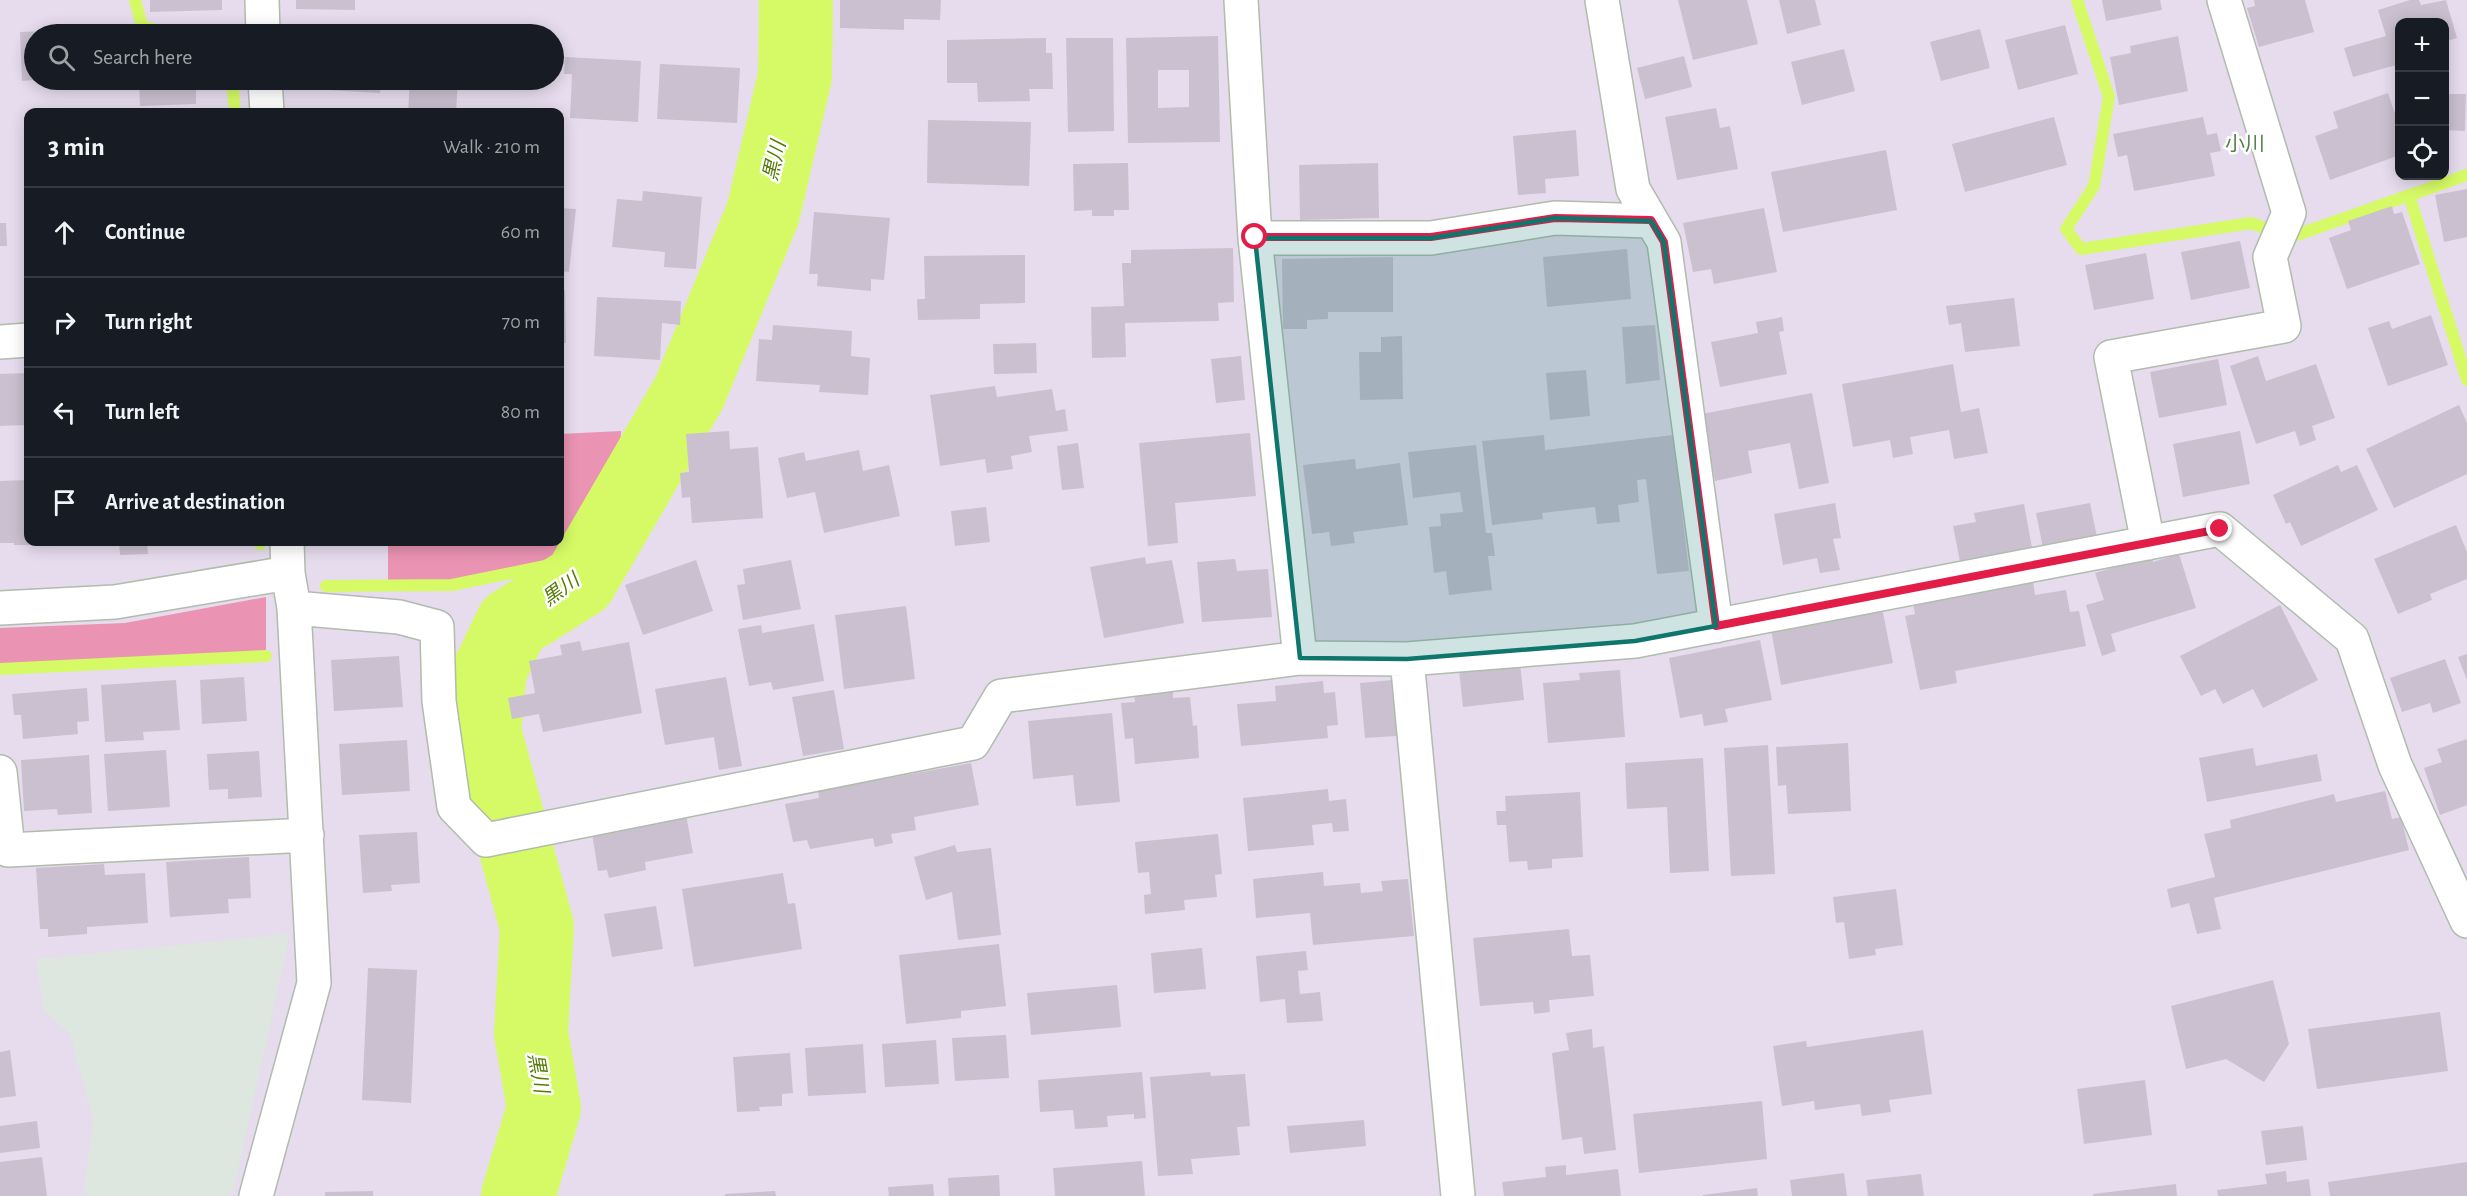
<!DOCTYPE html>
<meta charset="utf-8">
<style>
body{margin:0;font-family:"Alegreya Sans","Noto Sans JP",sans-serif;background:#20242c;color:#f1f3f6}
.controls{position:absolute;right:18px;top:18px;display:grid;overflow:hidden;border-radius:12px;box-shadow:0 3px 15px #0003}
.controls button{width:54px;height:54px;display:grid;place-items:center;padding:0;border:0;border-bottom:2px solid #363941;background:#171b24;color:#f1f3f6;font:30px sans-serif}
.stop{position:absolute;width:18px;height:18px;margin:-14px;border:4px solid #e11d48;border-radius:50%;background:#fff}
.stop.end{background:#e11d48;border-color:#fff;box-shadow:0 2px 6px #0008}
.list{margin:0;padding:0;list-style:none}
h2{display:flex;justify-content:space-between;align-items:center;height:78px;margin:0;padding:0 24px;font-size:26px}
h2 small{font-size:20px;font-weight:400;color:#9ea1a6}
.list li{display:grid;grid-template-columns:39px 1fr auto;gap:18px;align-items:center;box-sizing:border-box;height:90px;padding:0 24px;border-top:2px solid #363941}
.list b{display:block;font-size:22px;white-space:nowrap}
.list em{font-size:20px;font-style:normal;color:#9ea1a6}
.icon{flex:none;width:33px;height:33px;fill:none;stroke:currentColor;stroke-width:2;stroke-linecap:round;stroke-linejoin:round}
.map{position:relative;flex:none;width:2467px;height:1196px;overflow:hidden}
.search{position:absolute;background:#171b24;box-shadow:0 3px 15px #0003;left:24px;top:24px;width:540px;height:66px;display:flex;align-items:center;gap:15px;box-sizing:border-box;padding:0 21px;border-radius:33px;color:#9ea1a6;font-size:22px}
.panel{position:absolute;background:#171b24;box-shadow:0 3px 15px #0003;left:24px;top:108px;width:540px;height:438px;border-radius:12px}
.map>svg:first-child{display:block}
.industrial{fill:#dde6df}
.green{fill:#ea93b2}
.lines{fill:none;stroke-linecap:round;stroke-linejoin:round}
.stream{stroke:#d5fa65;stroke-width:12}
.river{stroke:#d5fa65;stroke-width:74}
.building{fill:#cac0d0;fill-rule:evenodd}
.minor-casing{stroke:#b0bcac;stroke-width:36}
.minor{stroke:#fff;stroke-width:33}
.route{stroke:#e11d48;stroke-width:8}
.marked{fill:#0f766e;fill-opacity:0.2;stroke:#0f766e;stroke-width:4.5;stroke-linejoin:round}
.labels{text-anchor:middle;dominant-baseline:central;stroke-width:5;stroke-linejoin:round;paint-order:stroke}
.neighbourhood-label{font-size:20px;fill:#528047;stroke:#fff}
.water-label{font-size:20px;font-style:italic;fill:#557b06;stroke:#fff}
</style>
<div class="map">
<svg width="2467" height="1196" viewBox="0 0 2467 1196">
<rect width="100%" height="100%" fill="#e6dcee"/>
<path class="industrial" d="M290 934 233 1193 224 1196H86L84 1190 93 1120 70 1034 43 1010 36 959Z"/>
<path class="green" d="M621 431 618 482 555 564 452 585 388 586V542H560V434Z
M266 597V656L0 669V628L125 623Z"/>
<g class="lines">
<path class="stream" d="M135 0 142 26 171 34
M2077 0 2109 97 2094 186 2066 229 2081 249 2251 223 2291 237 2467 175
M232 80 235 112
M2409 195 2467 380
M259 542 260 544
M326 586 452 585 555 564 580 581
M0 669 266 656"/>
<path class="river" d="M518 1196 544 1108 531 1033 537 927 484 731 490 670 512 624 580 581 689 393 763 213 795 76 796 0"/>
</g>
<path class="building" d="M150 0H222V10L150 12Z
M296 0H355V10L296 9Z
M840 0H941L940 20 904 19V30L840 28Z
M1678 0H1747L1758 44 1693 60Z
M1779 0H1815L1821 25 1787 34Z
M2102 0H2160L2162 10 2106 21Z
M2254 0H2305L2314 32 2259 47 2247 8 2255 6Z
M2410 0H2419L2421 5 2446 0 2457 38 2444 42V22H2400V64L2353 77 2344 48 2386 36 2378 10Z
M2065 25 2078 74 2018 90 2005 40Z
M1980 29 1990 68 1941 81 1930 42Z
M78 30V34H34V80L22 81 20 32Z
M1218 36 1220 142 1128 143 1126 38ZM1158 70H1189V107L1158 108Z
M2178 36 2188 91 2119 105 2110 57 2131 53 2130 46Z
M1046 38V53H1052L1053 89H1029L1030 101 978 102 977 83H947V40Z
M1066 38H1113L1114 131 1068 132Z
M1844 49 1855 91 1802 105 1791 62Z
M1684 56 1692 87 1645 99 1637 68Z
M565 57 641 61 638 122 570 118 572 74H564Z
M660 64 740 68 737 123 657 119Z
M50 80H80V86L50 87Z
M139 80H196V104L140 106Z
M310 80H381L380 93 310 89Z
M410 80H458L456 112H408Z
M2388 93 2400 128V155L2330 180 2315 136 2338 128 2333 112Z
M2444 94H2466L2465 131 2444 130Z
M1716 108 1720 128 1730 126 1738 169 1677 180 1665 117Z
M2054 117 2067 165 1965 192 1952 144Z
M2203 117 2207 135 2217 133 2221 151 2210 153 2215 176 2134 191 2127 155 2118 157 2113 134Z
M928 120 1031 122 1029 186 927 183Z
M1576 130 1579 176 1545 179 1546 193 1518 195 1513 136Z
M1886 150 1897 210 1783 232 1771 172Z
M1128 163 1129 210H1114V216H1092V210L1074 211 1073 164Z
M1378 163 1379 218 1300 220 1299 165Z
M2467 189V237L2444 242 2435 195Z
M643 191 702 197 696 269 664 267 665 252 612 247 617 199 642 201Z
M2392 206 2394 214 2402 212 2420 264 2347 289 2329 238 2351 230 2348 221Z
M560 208 576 209 569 272 560 271Z
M1764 208 1777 272 1714 284 1711 269 1693 272 1683 223Z
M814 212 890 218 884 280 871 279V291L817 286 818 274H809Z
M0 223H6L7 246H0Z
M2240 241 2250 288 2191 300 2181 252Z
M1233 248 1234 302 1218 303 1219 321 1125 323 1126 357 1092 358 1091 307 1124 306 1122 263H1131V250Z
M1627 249 1631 299 1547 307 1543 257Z
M2146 253 2154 299 2094 310 2085 265Z
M1025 255V303L980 304V319L918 320 917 299H925L924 256Z
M1393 257V312H1328V319L1307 320V329H1283L1282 259Z
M560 290H565L566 343H560Z
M597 297 681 301 680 325 662 323 660 360 594 356Z
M2014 298 2020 346 1965 352 1961 323 1949 325 1946 306Z
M2431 315 2448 365 2388 386 2368 328 2389 321 2392 329Z
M1782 317 1784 331 1779 332 1787 374 1720 387 1711 342 1758 333 1756 322Z
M773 325 852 331 851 356 870 358 868 395 819 392 820 385 756 381 759 339 772 340Z
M1655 325 1660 380 1626 384 1622 327Z
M1402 336 1403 399 1360 400 1359 352H1381V337Z
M1036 343 1037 373 994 374 993 344Z
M1241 356 1245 400 1216 403 1211 359Z
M2258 356 2266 381 2316 364 2335 418 2312 426 2316 440 2300 446 2295 431 2256 444 2230 366Z
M2218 359 2227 405 2159 418 2150 372Z
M1953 364 1961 412 1979 408 1988 453 1954 459 1949 430 1910 437 1913 454 1893 458 1890 440 1853 447 1842 384Z
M1586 370 1590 416 1550 420 1546 373Z
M28 373V425L0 426V374Z
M995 386 997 397 1052 389 1056 411 1065 409 1068 431 1029 436 1032 452 1011 456 1013 469 987 473 985 459 940 466 930 395Z
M1812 393 1829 483 1799 489 1790 443 1748 451 1752 473 1715 481 1702 414Z
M2459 405 2467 423V474L2394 508 2366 449Z
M729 431 730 449 758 447 763 518 692 523 690 497 682 498 680 473 689 472 686 434Z
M2240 431 2250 484 2183 497 2173 444Z
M1250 433 1256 496 1175 503 1178 543 1148 546 1139 443Z
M1544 435 1545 450 1673 435 1689 571 1657 574 1646 479 1637 480 1639 502 1618 505 1620 522 1597 524 1595 507 1542 513 1543 519 1492 525 1482 441Z
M1078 443 1084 488 1062 490 1057 446Z
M1476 445 1486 533H1492L1495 556H1488L1492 590 1449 595 1446 571 1434 573 1429 527 1441 526 1440 514 1463 512 1460 492 1413 498 1408 452Z
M859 450 863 471 889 465 900 516 824 533 815 492 787 498 778 458 804 452 806 461Z
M1355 459 1356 469 1400 463 1408 525 1353 532 1355 543 1331 546 1329 532 1312 534 1303 465Z
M2338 465 2341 472 2357 465 2378 510 2301 546 2290 522 2286 524 2273 495Z
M28 480V542H47V545H14V543H0V481Z
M1835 503 1841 538 1833 539 1840 570 1820 573 1817 558 1783 565 1774 514Z
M2090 503 2097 537 2043 548 2036 513Z
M2024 504 2033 553 1961 567 1953 526 1976 522 1974 513Z
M986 507 990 542 955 546 951 511Z
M2456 525 2467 552V579L2430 594 2432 600 2398 614 2374 559Z
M119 542H147L148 554 120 555Z
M2179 554 2196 608 2111 634 2116 651 2102 656 2086 605 2104 600 2095 573 2151 556 2153 562Z
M1145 557 1146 564 1172 560 1184 623 1104 638 1090 567Z
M1235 559 1237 571 1268 569 1272 617 1202 622 1197 562Z
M696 560 713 611 643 635 625 585Z
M791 560 801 609 743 620 737 585 745 584 743 569Z
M2033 581 2035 595 2066 590 2070 612 2079 611 2086 646 1955 671 1957 683 1920 690 1905 616 1915 614 1913 604Z
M1881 603 1893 663 1781 685 1770 624Z
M2280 605 2318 680 2263 708 2253 689 2223 704 2215 689 2201 696 2180 656Z
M906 606 915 679 844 689 835 615Z
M814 624 824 681 773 690 771 682 749 686 738 629 761 625 762 633Z
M1760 640 1772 700 1725 709 1728 722 1704 726 1702 714 1680 718 1669 658Z
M580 641 582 651 629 642 642 713 543 732 539 714 512 719 508 698 535 693 529 661 562 655 560 645Z
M2467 654V680L2458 657Z
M399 656 403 707 334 711 331 660Z
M2445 659 2461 703 2433 713 2430 703 2402 712 2390 678Z
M1520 663 1524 700 1463 707 1459 670Z
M1620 670 1625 737 1548 743 1543 683 1580 680 1579 673Z
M244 677 247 721 202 724 200 680Z
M726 677 742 766 719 770 714 737 665 745 655 689Z
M176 680 180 730 143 732 144 740 105 742 101 685Z
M1392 680 1397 736 1365 738 1360 683Z
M1323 681 1324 693 1335 692 1338 725 1327 726 1328 738 1241 746 1237 704 1276 701 1275 686Z
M87 688 89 721 77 722 78 734 23 739 21 715H14L12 694Z
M834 690 844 749 803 756 792 697Z
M1173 691V698L1190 697 1193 726 1197 725 1199 758 1135 764 1133 738 1125 739 1121 703 1135 702 1134 695Z
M1112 713 1120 802 1076 806 1073 775 1033 779 1028 721Z
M2467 739V805L2440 815 2424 768 2442 762 2437 749Z
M407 740 410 791 342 795 339 744Z
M1848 743 1851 811 1788 814 1786 785 1778 786 1776 747Z
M1768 745 1775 874 1731 876 1724 748Z
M2253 748 2256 766 2317 754 2322 781 2207 802 2199 758Z
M166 750 170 807 108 811 104 754Z
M259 751 262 797 228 799V789L209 790 207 754Z
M89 755 92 813 58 815 57 809 24 811 21 760Z
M1703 758 1709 871 1670 873 1667 807 1627 809 1625 763Z
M971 763 979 805 914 817 916 830 891 834 893 843 875 847 873 838 810 849 807 840 793 842 785 804 819 798 818 791Z
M1328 789 1329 801 1346 799 1349 831 1333 832 1332 823 1312 825 1314 845 1248 851 1243 798Z
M2385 791 2392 819 2401 817 2409 850 2214 898 2221 929 2197 934 2189 903 2171 908 2167 889 2215 877 2204 834 2231 828 2230 820 2334 794 2336 802Z
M1580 792 1583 857 1552 859V868L1528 870 1527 861 1509 862 1506 825H1497L1496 811H1506L1505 796Z
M685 809 693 853 645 862 646 870 609 878 607 870 598 871 591 827Z
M417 832 420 883 391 885 392 891 363 893 359 835Z
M1218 834 1222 874 1215 875 1217 897 1184 900 1185 910 1145 914 1144 895 1151 894 1149 872 1138 873 1135 842Z
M955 845 957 852 991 848 1001 935 958 940 952 892 926 900 914 857Z
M249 857 251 898 228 899 229 913 170 917 166 862Z
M104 864 105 875 145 873 148 923 87 927V934L48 937V929H40L36 868Z
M1323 872 1324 886 1360 883 1361 893 1383 891 1381 881 1408 879 1414 936 1313 945 1310 913 1256 918 1253 879Z
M783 873 788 904 795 903 802 949 694 967 682 889Z
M1896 889 1903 945 1875 949 1876 955 1849 959 1844 922 1836 923 1833 897Z
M656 906 663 949 612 957 604 914Z
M1569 929 1572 956 1590 955 1594 996 1549 1000 1550 1012 1534 1014 1533 1002 1480 1006 1473 938Z
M999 944 1006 1006 961 1011V1018L906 1024 899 955Z
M1202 948 1206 989 1154 993 1151 953Z
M1306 951 1308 970 1298 971 1300 994 1320 992 1323 1021 1287 1023 1285 999 1260 1002 1256 956Z
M368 968 417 970 411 1103 362 1100Z
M2273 980 2289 1044 2264 1082 2226 1059 2186 1069 2171 1006Z
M1117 985 1121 1027 1031 1035 1027 993Z
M2440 1012 2448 1071 2317 1089 2308 1029Z
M1592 1029 1593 1048 1604 1046 1616 1150 1584 1154 1582 1137 1562 1140 1552 1053 1569 1050 1566 1033Z
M1923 1030 1932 1094 1889 1100 1891 1112 1862 1116 1860 1104 1815 1110 1814 1101 1782 1106 1773 1046 1806 1041 1807 1047Z
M1006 1035 1009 1078 955 1081 952 1038Z
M936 1040 939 1084 885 1087 882 1044Z
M863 1044 866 1093 808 1096 805 1048Z
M10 1050 16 1096 0 1098V1052Z
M790 1053 793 1093 782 1094V1106L759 1107 760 1111 737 1112 733 1057Z
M1142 1072 1146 1118 1134 1119V1114L1107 1116 1108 1127 1075 1129 1073 1110 1040 1112 1038 1080Z
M1210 1072 1211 1076 1245 1074 1250 1126 1237 1127 1240 1155 1191 1159 1193 1174 1158 1176 1150 1077Z
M2145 1080 2152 1135 2084 1144 2077 1089Z
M1762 1101 1767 1159 1639 1173 1633 1114Z
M1364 1120 1366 1146 1290 1153 1287 1126Z
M37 1121 40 1148 0 1153V1126Z
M2303 1126 2307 1160 2266 1165 2261 1131Z
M42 1157 47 1196H0V1162Z
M1142 1161 1145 1196H1055L1053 1168Z
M2467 1162V1196H2330L2328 1182Z
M1566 1165V1175L1618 1169 1621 1196H1504L1502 1182 1546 1177 1545 1167Z
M2286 1171 2287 1182 2309 1179 2311 1196H2218L2217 1190 2267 1184 2265 1174Z
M1844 1173 1847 1196H1792L1790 1180Z
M1921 1174 1924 1196H1868L1866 1180Z
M999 1175 1000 1196H949L948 1178Z
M933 1184 934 1196H889L888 1187Z
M2176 1184 2177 1196H2093V1194Z
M1757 1188 1758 1196H1703V1195Z
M373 1191V1196H325V1192Z
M775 1191 776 1196H725V1194Z"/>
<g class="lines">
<defs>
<path id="minor" d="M262 0 263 34
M1241 0 1255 238 1300 658
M1602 0 1633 189 1664 242 1716 626
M265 80 267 112
M1255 238H1431L1555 218 1651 221
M0 342 28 340
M2148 543 2111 357 2284 326 2270 257 2289 213 2224 0
M0 608 115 602 288 573
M294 608 399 617 437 627 439 701 454 807 486 840 973 743 1001 696 1300 658 1407 659 1635 641 2220 529 2352 639 2395 765 2467 921
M1407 659 1458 1196
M0 772 8 850 307 835
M256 1196 314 983 294 608 288 573 287 542"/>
</defs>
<use href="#minor" class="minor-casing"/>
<use href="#minor" class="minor"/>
</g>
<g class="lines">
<path class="route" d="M1255 237H1431L1555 218 1651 220 1664 242 1716 626 2220 529"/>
</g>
<path class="marked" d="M1555 218 1651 221 1664 242 1716 626 1635 641 1407 659 1300 658 1255 238H1431Z"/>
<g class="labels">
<g class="neighbourhood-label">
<text x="2245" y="144">小川</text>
</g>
<g class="water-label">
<text transform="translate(775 161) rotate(-77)">黒川</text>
<text transform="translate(561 590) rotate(-36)">黒川</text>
<text transform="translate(538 1073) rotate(80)">黒川</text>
</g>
</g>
</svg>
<div class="controls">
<button>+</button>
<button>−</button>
<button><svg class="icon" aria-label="locate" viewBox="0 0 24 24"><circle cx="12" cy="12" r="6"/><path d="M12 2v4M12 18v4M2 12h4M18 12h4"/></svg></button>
</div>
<div class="stop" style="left:1255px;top:237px"></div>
<div class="stop end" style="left:2220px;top:529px"></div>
<div class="search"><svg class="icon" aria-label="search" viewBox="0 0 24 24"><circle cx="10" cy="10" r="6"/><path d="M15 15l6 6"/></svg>Search here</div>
<section class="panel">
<h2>3 min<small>Walk · 210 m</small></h2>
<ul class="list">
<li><svg class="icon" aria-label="ahead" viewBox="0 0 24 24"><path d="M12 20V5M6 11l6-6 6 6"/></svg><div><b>Continue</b></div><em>60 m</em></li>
<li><svg class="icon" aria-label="right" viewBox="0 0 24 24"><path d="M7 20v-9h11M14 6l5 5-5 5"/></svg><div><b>Turn right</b></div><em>70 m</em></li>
<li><svg class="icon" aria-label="left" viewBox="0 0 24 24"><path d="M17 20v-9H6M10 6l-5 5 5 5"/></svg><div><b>Turn left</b></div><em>80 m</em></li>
<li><svg class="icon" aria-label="arrive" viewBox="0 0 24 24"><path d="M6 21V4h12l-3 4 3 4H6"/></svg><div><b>Arrive at destination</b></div></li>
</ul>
</section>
</div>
